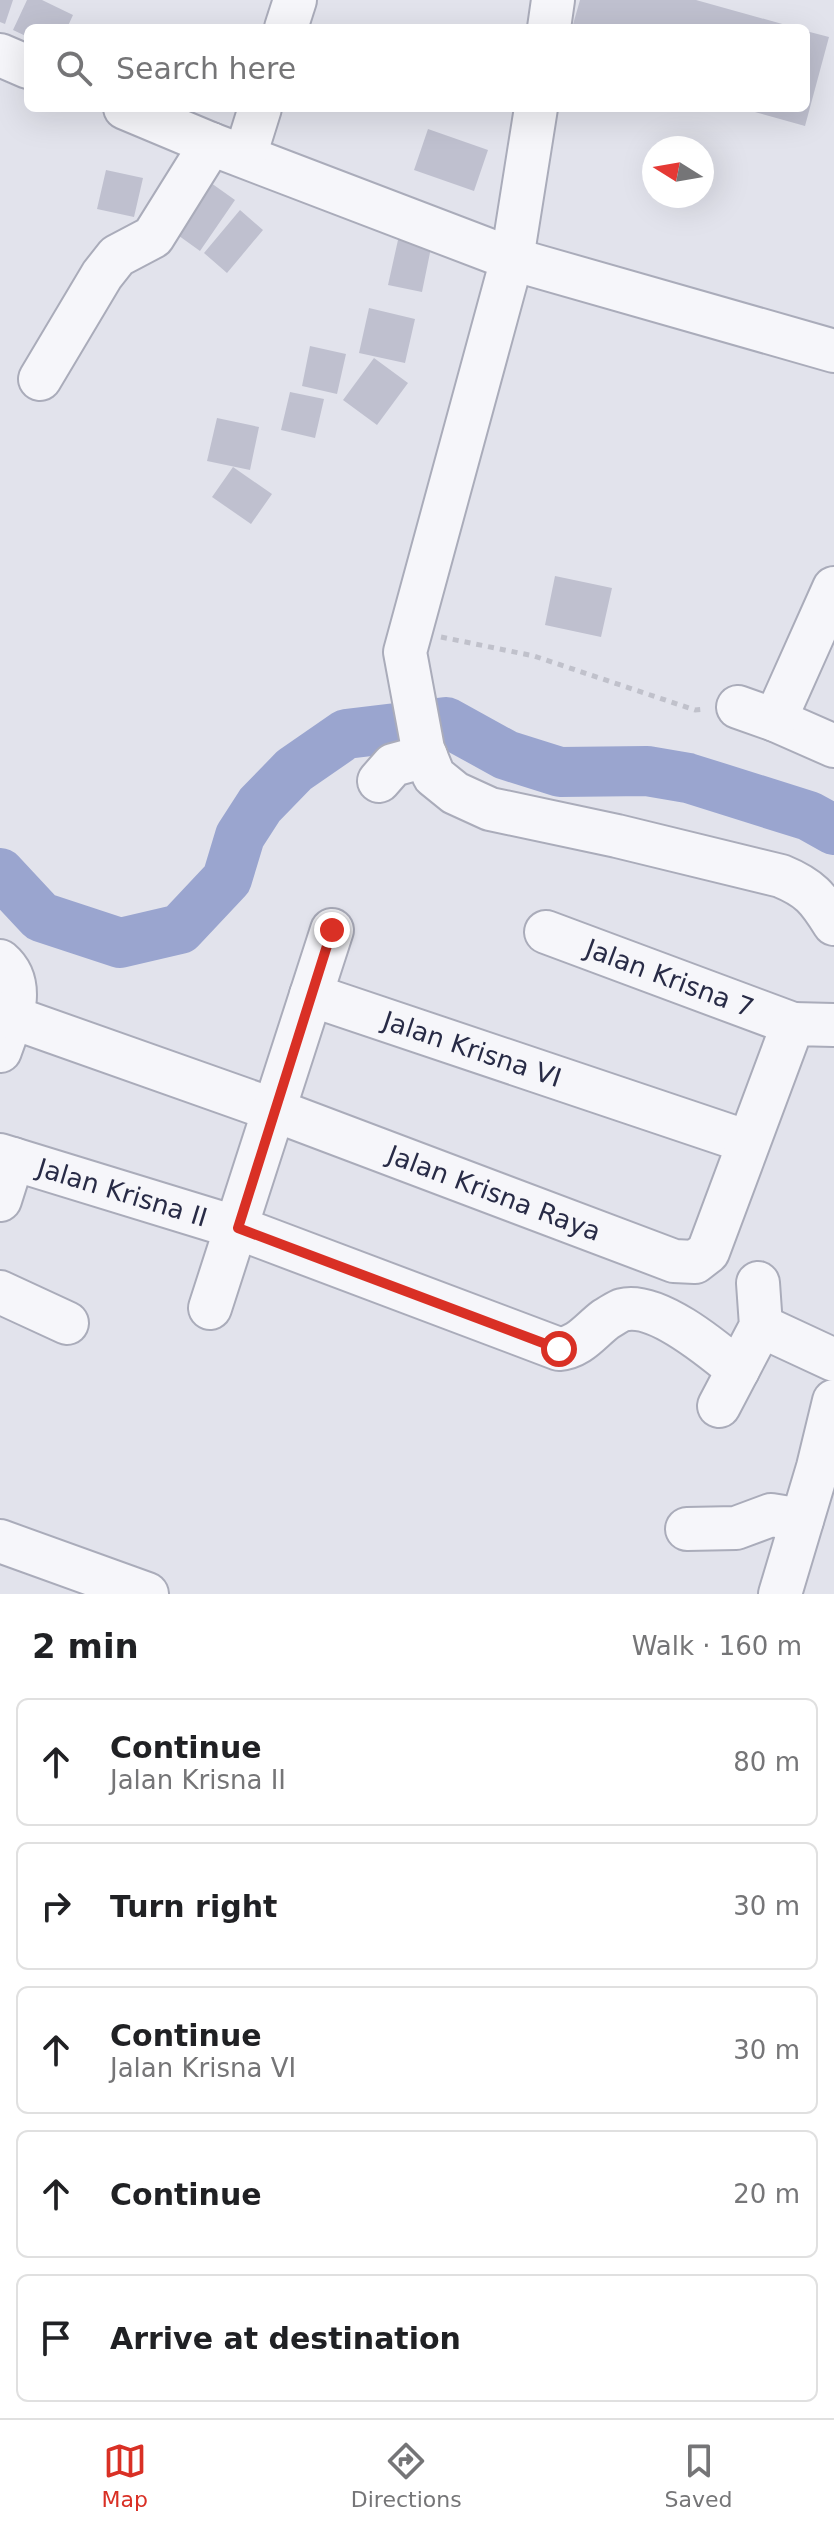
<!DOCTYPE html>
<meta charset="utf-8">
<style>
body{margin:0;font-family:"DejaVu Sans",sans-serif;background:#f2f2f2;color:#202124}
.compass{position:absolute;left:642px;top:136px;width:72px;height:72px;border-radius:50%;background:#fff;box-shadow:0 8px 32px #0002;rotate:281deg}
.stop{position:absolute;width:24px;height:24px;margin:-18px;border:6px solid #d93025;border-radius:50%;background:#fff}
.stop.end{background:#d93025;border-color:#fff;box-shadow:0 2px 8px #0008}
.list{margin:0;padding:0;list-style:none}
h2{display:flex;justify-content:space-between;align-items:center;height:104px;margin:0;padding:0 32px;font-size:34px}
h2 small{font-size:26px;font-weight:400;color:#757577}
.list li{display:grid;grid-template-columns:52px 1fr auto;gap:24px;align-items:center;box-sizing:border-box;height:128px;margin:0 16px 16px;padding:0 16px;border:2px solid #e0e0e0;border-radius:12px}
.list b{display:block;font-size:30px;white-space:nowrap}
.list p{margin:0;font-size:26px;white-space:nowrap;color:#757577}
.list em{font-size:26px;font-style:normal;color:#757577}
.icon{flex:none;width:44px;height:44px;fill:none;stroke:currentColor;stroke-width:2;stroke-linecap:round;stroke-linejoin:round}
.map{position:relative;flex:none;width:834px;height:1594px;overflow:hidden}
.search{position:absolute;background:#fff;box-shadow:0 8px 32px #0002;left:24px;right:24px;top:24px;height:88px;display:flex;align-items:center;gap:20px;box-sizing:border-box;padding:0 28px;border-radius:12px;color:#757577;font-size:30px}
.sheet{height:824px;background:#fff}
nav{display:flex;justify-content:space-around;align-items:center;box-sizing:border-box;height:112px;border-top:2px solid #e0e0e0;background:#fff;font-size:22px;color:#757577}
nav a{display:grid;justify-items:center;gap:4px}
nav .on{color:#d93025}
.map>svg:first-child{display:block}
.lines{fill:none;stroke-linecap:round;stroke-linejoin:round}
.river{stroke:#9aa5cf;stroke-width:50}
.building{fill:#bfc0cf}
.minor-casing{stroke:#aaacba;stroke-width:46}
.path{stroke:#c0c1cb;stroke-width:5;stroke-dasharray:6 6;stroke-linecap:butt}
.minor{stroke:#f6f6fa;stroke-width:42}
.route{stroke:#d93025;stroke-width:10}
.labels{text-anchor:middle;dominant-baseline:central;stroke-width:8;stroke-linejoin:round;paint-order:stroke}
.street-label{font-size:26px;fill:#282b46;stroke:#f2f3f9}
</style>
<div class="map">
<svg width="834" height="1594" viewBox="0 0 834 1594">
<rect width="100%" height="100%" fill="#e2e3ec"/>
<g class="lines">
<path class="river" d="M0 873 41 917 120 943 180 929 227 879 240 836 260 805 294 770 346 734 446 722 506 755 560 772 647 771 688 778 809 816 834 830"/>
</g>
<path class="building" d="M0 0H13L5 24 0 22Z
M27 0H42L73 15 67 28H28V37L13 30Z
M580 0H696L793 27 572 28Z
M806 31 829 37 805 126 744 109 806 108Z
M428 129 488 150 474 191 414 170Z
M106 170 143 178 134 217 97 209Z
M204 178 235 200 200 251 168 228Z
M240 210 263 230 227 273 204 253Z
M400 231 433 238 422 292 388 285Z
M369 308 415 319 405 363 359 353Z
M310 346 346 354 337 394 302 386Z
M374 358 408 383 377 425 343 400Z
M290 392 324 399 315 438 281 430Z
M217 418 259 427 250 470 207 461Z
M233 467 272 494 251 524 212 497Z
M555 576 612 588 601 637 545 625Z"/>
<g class="lines">
<defs>
<g id="minor">
<path d="M286 28 295 0"/>
<path d="M549 28 553 0"/>
<path d="M0 55 28 67"/>
<path d="M125 108 211 144 512 259 834 351"/>
<path d="M536 108 512 259 405 652 423 749 434 776 455 793 490 809 617 836 781 876C810 888 818 898 834 924"/>
<path d="M245 156 260 108"/>
<path d="M40 379 102 275 117 256 153 237 211 144"/>
<path d="M738 707 775 720 834 746"/>
<path d="M775 720 834 588"/>
<path d="M379 781 393 765 426 756"/>
<path id="s1" d="M546 932 793 1024"/>
<path d="M0 961C28 985 10 1022 0 1051"/>
<path id="s2" d="M311 995 748 1142"/>
<path id="s3" d="M0 1013 274 1110 674 1261 695 1262 708 1252 793 1024 834 1025"/>
<path id="s4" d="M0 1155 238 1228 559 1349C580 1347 590 1331 606 1319 610 1317 618 1311 622 1310 656 1301 714 1350 738 1370"/>
<path d="M0 1200 13 1159"/>
<path d="M0 1292 67 1323"/>
<path d="M210 1308 332 930"/>
<path d="M761 1326 834 1360"/>
<path d="M719 1406 761 1326 758 1283"/>
<path d="M687 1529 736 1528 771 1515 802 1520"/>
<path d="M0 1541 147 1594"/>
<path d="M780 1594 818 1467 834 1401"/>
</g>
</defs>
<use href="#minor" class="minor-casing"/>
<path class="path" d="M441 637 534 656 695 710 705 709"/>
<use href="#minor" class="minor"/>
</g>
<g class="lines">
<path class="route" d="M332 930 238 1228 559 1349"/>
</g>
<g class="labels">
<g class="street-label">
<text stroke="none"><textPath href="#s1" startOffset="132">Jalan Krisna 7</textPath></text>
<text stroke="none"><textPath href="#s2" startOffset="170">Jalan Krisna VI</textPath></text>
<text stroke="none"><textPath href="#s4" startOffset="128">Jalan Krisna II</textPath></text>
<text stroke="none"><textPath href="#s3" startOffset="526">Jalan Krisna Raya</textPath></text>
</g>
</g>
</svg>
<svg class="compass" viewBox="-18 -18 36 36"><path d="M0-13l5 13h-10z" fill="#e53935"/><path d="M0 13l5-13h-10z" fill="#757577"/></svg>
<div class="stop" style="left:559px;top:1349px"></div>
<div class="stop end" style="left:332px;top:930px"></div>
<div class="search"><svg class="icon" aria-label="search" viewBox="0 0 24 24"><circle cx="10" cy="10" r="6"/><path d="M15 15l6 6"/></svg>Search here</div>
</div>
<section class="sheet">
<h2>2 min<small>Walk · 160 m</small></h2>
<ul class="list">
<li><svg class="icon" aria-label="ahead" viewBox="0 0 24 24"><path d="M12 20V5M6 11l6-6 6 6"/></svg><div><b>Continue</b><p>Jalan Krisna II</p></div><em>80 m</em></li>
<li><svg class="icon" aria-label="right" viewBox="0 0 24 24"><path d="M7 20v-9h11M14 6l5 5-5 5"/></svg><div><b>Turn right</b></div><em>30 m</em></li>
<li><svg class="icon" aria-label="ahead" viewBox="0 0 24 24"><path d="M12 20V5M6 11l6-6 6 6"/></svg><div><b>Continue</b><p>Jalan Krisna VI</p></div><em>30 m</em></li>
<li><svg class="icon" aria-label="ahead" viewBox="0 0 24 24"><path d="M12 20V5M6 11l6-6 6 6"/></svg><div><b>Continue</b></div><em>20 m</em></li>
<li><svg class="icon" aria-label="arrive" viewBox="0 0 24 24"><path d="M6 21V4h12l-3 4 3 4H6"/></svg><div><b>Arrive at destination</b></div></li>
</ul>
</section>
<nav>
<a class="on"><svg class="icon" aria-label="map" viewBox="0 0 24 24"><path d="M3 6l6-2 6 2 6-2v14l-6 2-6-2-6 2zM9 4v14M15 6v14"/></svg>Map</a>
<a><svg class="icon" aria-label="directions" viewBox="0 0 24 24"><path d="M12 3l9 9-9 9-9-9zM9 14v-3h6M13 9l2 2-2 2"/></svg>Directions</a>
<a><svg class="icon" aria-label="saved" viewBox="0 0 24 24"><path d="M7 4h10v16l-5-4-5 4z"/></svg>Saved</a>
</nav>
